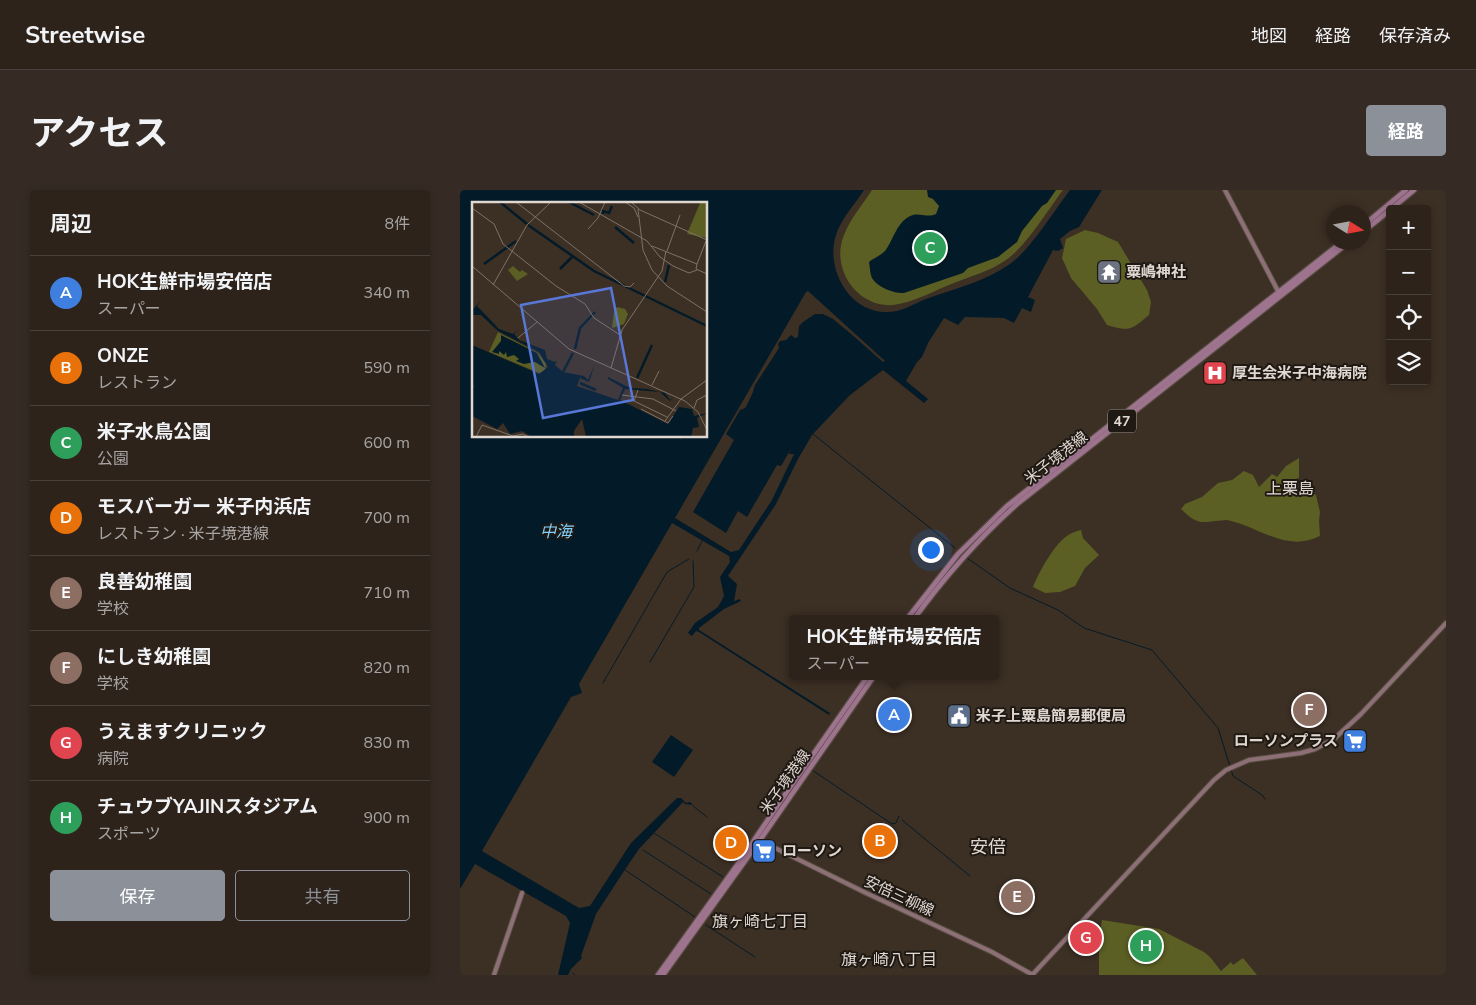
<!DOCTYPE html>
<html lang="ja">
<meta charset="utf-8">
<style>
body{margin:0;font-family:"Nunito Sans","Noto Sans JP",sans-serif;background:#352b24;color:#f1f3f6}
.controls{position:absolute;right:15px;top:15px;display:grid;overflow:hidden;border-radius:5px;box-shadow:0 2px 8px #0003}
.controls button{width:45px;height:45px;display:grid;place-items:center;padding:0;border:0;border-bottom:1px solid #48403a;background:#2d231b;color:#f1f3f6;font:25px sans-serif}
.compass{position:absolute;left:866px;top:15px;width:45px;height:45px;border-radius:50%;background:#2d231b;box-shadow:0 2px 8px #0003;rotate:101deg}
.you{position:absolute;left:470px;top:359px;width:18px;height:18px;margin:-12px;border:4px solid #fff;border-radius:50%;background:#1a73e8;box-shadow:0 0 0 8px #1a73e833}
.badge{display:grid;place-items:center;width:32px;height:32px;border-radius:50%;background:#8c9099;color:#fff;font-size:16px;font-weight:700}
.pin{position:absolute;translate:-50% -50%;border:2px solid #fff;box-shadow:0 1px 5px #0006}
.popup{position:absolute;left:329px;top:425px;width:210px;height:65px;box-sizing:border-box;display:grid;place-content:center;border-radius:5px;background:#2d231b;filter:drop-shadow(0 1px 4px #0005);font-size:16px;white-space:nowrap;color:#a7a4a3}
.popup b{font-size:19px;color:#f1f3f6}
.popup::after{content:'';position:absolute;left:50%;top:100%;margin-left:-10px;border:10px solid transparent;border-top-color:#2d231b}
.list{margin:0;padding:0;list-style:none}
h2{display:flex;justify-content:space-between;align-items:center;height:65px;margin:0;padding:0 20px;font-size:21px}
h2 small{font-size:16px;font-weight:400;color:#a7a4a3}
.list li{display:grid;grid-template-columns:32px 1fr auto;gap:15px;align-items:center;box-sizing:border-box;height:75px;padding:0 20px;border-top:1px solid #48403a}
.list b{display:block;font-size:19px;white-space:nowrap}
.list p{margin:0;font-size:16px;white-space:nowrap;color:#a7a4a3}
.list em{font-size:16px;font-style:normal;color:#a7a4a3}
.actions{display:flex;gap:10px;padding:15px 20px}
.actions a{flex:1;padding:11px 0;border:1px solid #8c9099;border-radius:5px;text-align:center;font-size:18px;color:#8c9099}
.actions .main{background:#8c9099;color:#fff}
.icon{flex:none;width:28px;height:28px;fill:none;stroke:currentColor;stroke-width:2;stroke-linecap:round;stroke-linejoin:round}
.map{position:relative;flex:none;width:986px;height:785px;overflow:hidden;border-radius:5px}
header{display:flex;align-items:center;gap:30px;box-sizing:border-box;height:70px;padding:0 25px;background:#2d231b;border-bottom:1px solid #48403a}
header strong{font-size:24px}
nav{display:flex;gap:28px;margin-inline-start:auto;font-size:18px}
.intro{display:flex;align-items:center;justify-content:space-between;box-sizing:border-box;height:120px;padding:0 30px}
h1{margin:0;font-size:35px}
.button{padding:12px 22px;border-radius:5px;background:#8c9099;color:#fff;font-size:18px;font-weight:700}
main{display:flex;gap:30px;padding:0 30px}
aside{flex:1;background:#2d231b;border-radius:5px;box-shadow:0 2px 8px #0003}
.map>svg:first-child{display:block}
.green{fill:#5b5f23}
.water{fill:#031b28;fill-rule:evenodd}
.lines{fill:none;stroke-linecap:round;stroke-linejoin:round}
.stream{stroke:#031b28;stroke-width:1}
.secondary-casing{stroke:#584d43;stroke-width:6}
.primary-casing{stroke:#584d43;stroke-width:7}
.secondary{stroke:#8c7076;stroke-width:4}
.primary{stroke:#9d738e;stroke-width:4.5}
.labels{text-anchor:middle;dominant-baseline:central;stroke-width:4;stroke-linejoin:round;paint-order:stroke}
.shield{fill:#1f1914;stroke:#a69e98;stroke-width:1}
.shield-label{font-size:14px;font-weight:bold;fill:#e0d7d0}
.poi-label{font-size:15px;font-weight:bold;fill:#e0d7d0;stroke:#1f1914;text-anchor:start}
.street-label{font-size:15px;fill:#e0d7d0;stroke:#1f1914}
.neighbourhood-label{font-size:16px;fill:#e0d7d0;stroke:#1f1914}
.water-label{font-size:16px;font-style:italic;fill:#7fd0fd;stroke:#1f1914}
.quarter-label{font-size:18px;fill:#e0d7d0;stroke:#1f1914}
.inset-river{fill:none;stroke:#031b28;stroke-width:2.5}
.inset-road{fill:none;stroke:#7e7269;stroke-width:1}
.view{fill:#5877d6;fill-opacity:0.15;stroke:#5877d6;stroke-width:2.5}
.inset-edge{fill:none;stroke:#e0d7d0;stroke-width:2.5}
</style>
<header>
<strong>Streetwise</strong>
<nav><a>地図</a><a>経路</a><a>保存済み</a></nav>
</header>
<div class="intro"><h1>アクセス</h1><a class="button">経路</a></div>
<main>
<aside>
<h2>周辺<small>8件</small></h2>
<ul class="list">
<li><span class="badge" style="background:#3f7fe0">A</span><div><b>HOK生鮮市場安倍店</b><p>スーパー</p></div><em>340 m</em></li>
<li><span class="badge" style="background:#e8710a">B</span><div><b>ONZE</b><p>レストラン</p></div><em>590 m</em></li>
<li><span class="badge" style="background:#2e9e5b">C</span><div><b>米子水鳥公園</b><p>公園</p></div><em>600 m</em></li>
<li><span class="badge" style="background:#e8710a">D</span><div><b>モスバーガー 米子内浜店</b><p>レストラン · 米子境港線</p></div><em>700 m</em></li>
<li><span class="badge" style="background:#8d6e63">E</span><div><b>良善幼稚園</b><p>学校</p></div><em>710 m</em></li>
<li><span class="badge" style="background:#8d6e63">F</span><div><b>にしき幼稚園</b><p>学校</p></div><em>820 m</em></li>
<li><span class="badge" style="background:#e0444e">G</span><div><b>うえますクリニック</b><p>病院</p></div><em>830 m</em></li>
<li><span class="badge" style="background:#2e9e5b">H</span><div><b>チュウブYAJINスタジアム</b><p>スポーツ</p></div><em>900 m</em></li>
</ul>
<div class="actions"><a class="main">保存</a><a>共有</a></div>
</aside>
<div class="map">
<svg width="986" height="785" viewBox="0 0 986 785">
<rect width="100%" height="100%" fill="#3c2f24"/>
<path class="green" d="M412 0H603C587 21 567 55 546 70 531 81 511 86 494 93 476 100 452 113 433 115 397 118 370 78 384 45 390 29 403 14 412 0Z
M625 40 638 43 658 52 687 100 691 112 689 125C671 140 670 142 647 135L637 119 611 88 602 68 606 49Z
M839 268V288L826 292 831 305 850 302 856 305 860 322 859 331 860 346C826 363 800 337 767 330 763 330 759 331 755 331 737 334 734 331 721 319L725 314 742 307 758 293 772 290 784 281 793 285 799 297 812 284 817 287 826 276Z
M621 340 623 348 639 365 625 378 615 396 600 402 585 403 573 397C579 382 595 352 610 344 613 342 617 341 621 340Z
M642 730 699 739 744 762 750 767 761 781 771 772 773 775 783 768 797 785H639V748Z"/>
<path class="water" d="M0 0H404C395 14 381 29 376 45 365 78 389 123 427 122 442 122 453 114 466 109 494 99 526 91 550 74 570 60 594 21 610 0H642L619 37 610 41 600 49 603 58 598 61 593 60 568 107 575 110 571 122 562 118 554 133 544 128 505 127 498 135 484 128 468 153 462 167 457 172 446 191 468 209 464 213 423 180 390 205 352 245 338 269 316 314 268 386 277 394 274 411 280 409 281 411 264 419 239 438V440L370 523 369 525 239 442 236 441 232 446 228 443 235 433 258 417 264 406 260 387 270 372 269 366 212 333 119 494 122 503 111 507 22 661 119 718 130 716 171 653 217 608H221L226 613 230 612 233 615 225 614 223 612 179 659 164 681 136 724 121 766 122 768 111 779 108 785H98L110 733 106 726 15 674 0 699ZM14 14H246V246H223L221 249 217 246H14ZM348 101 425 171 423 172 390 143 373 129 363 124H355L343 132 339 136 338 147 335 148 331 145 326 150 320 151 318 154 319 158 295 195 293 202 287 215 285 218 280 220 266 244 274 250 233 322 266 343 278 321 287 327 317 275 321 276 331 259 329 264H334L312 310 279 360 271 362 215 328 346 102Z
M467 0H596L587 13 582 16 562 41 557 52 538 67 508 78 503 83 444 103C435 104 417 97 412 88 410 84 410 77 409 72 414 68 420 66 425 61 434 49 437 30 453 25 460 23 468 28 476 24L479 16 473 9 468 7Z
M211 545 233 560 214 587 192 572Z"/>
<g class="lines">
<path class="stream" d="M353 244 495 358
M237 361 243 349
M507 368 550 398 598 420 624 438 692 460 758 538 773 586 802 605 805 609
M190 472 234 397 233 371
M143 493 207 382 229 369
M352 580 432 634 436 633 439 626
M233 616 247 627
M442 630 510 686
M194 643 263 687
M183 660 251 704
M165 680 235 727
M246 735 295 767
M113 783 115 785"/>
<defs>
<path id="secondary" d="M765 0 819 103
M299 650 404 702 532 762 573 785
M34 785 62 703
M572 785 754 590 766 580 789 570 841 563 855 559 874 549 901 524 986 433"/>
<path id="primary" d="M931 19 954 0
M904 35 946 0
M904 41 930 20
M447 429 498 364 547 316 882 52
M454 429C485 386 518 349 557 314L889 52
M198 785 280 671 322 609 408 486
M203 785 300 650 414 486"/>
</defs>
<use href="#secondary" class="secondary-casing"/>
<use href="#primary" class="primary-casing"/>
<use href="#secondary" class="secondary"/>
<use href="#primary" class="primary"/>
</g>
<defs>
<symbol id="temple-square" viewBox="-11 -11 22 22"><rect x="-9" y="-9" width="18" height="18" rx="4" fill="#6b7280" stroke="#1f1914"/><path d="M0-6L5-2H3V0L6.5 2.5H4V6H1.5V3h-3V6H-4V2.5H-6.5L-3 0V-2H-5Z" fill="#fff"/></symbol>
<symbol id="hospital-square" viewBox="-11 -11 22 22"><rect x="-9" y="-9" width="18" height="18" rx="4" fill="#e0444e" stroke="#1f1914"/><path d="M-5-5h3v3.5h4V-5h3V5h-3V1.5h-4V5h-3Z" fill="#fff"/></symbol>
<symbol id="civic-square" viewBox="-11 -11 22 22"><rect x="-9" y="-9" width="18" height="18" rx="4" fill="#5c6f8a" stroke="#1f1914"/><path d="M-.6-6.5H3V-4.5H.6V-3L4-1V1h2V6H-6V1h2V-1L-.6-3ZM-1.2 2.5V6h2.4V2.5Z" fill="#fff"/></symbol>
<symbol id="supermarket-square" viewBox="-11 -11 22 22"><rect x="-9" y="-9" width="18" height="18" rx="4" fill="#3f7fe0" stroke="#1f1914"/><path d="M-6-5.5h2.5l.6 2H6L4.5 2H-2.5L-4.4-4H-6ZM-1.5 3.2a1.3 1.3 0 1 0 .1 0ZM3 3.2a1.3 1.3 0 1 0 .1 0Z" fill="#fff"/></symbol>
</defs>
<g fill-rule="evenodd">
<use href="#temple-square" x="635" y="68" width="28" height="28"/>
<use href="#hospital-square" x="741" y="169" width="28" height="28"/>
<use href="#civic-square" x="485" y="512" width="28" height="28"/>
<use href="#supermarket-square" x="881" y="537" width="28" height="28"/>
<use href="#supermarket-square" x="290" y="647" width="28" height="28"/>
</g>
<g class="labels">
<rect class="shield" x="648" y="219.5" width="28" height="23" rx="4"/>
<g class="shield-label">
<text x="662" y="231">47</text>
</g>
<g class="poi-label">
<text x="666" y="82">粟嶋神社</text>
<text x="772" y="183">厚生会米子中海病院</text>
<text x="516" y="526">米子上粟島簡易郵便局</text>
<text x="878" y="551" text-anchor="end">ローソンプラス</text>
<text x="322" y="661">ローソン</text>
</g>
<g class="street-label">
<text transform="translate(596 268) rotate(-38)">米子境港線</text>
<text transform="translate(325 592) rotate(-55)">米子境港線</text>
<text transform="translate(439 706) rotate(25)">安倍三柳線</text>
</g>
<g class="neighbourhood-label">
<text x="830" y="299">上栗島</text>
<text x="300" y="732">旗ヶ崎七丁目</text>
<text x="429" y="770">旗ヶ崎八丁目</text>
</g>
<g class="water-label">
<text x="96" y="342">中海</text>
</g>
<g class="quarter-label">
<text x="528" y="657">安倍</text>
</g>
</g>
<g transform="translate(12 12)">
<rect width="235" height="235" fill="#3c2f24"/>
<path d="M234 0 235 36 215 32 228 1ZM41 64 48 70 50 68 56 72 45 79 36 68ZM145 105 153 107 156 112 152 122 140 126 142 109ZM26 130 66 151 74 162 73 169 67 171 17 150Z" fill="#5b5f23"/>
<path d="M9 99 5 104 27 127 41 132 47 127 42 132 47 138 73 148 75 157 83 160 85 158 83 163 91 170 112 174 116 178 123 162 117 180 108 176 105 184 146 198 151 186 136 177V175L158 186 175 187 176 185 175 187 193 191 198 198 202 194 198 199 188 190 153 187 148 198 196 222 207 205 220 207 222 214 235 211 225 216 227 225 221 226 219 235H114L110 217 102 229V235H60L50 229 38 232 31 221 25 227 0 214V185H3L0 183V143L67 172 76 165 67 150 26 129 9 113H0V108ZM29 133 65 151 73 166 63 160 52 162 44 159 47 157 42 153 35 155 34 150 32 153 27 149V152L20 150 29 139Z" fill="#031b28"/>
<path class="inset-river" d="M28 0 55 22M97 0 122 13M131 12V9L137 11 140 4M56 23 122 69 235 124M143 25 162 41M12 62 44 39M88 67 100 55M193 80 197 63M103 147 108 126 123 110M91 170 101 151M165 176 180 143M108 181 124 188"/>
<path class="inset-road" d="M44 0 152 84 158 85 162 81M107 0 175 39 188 55 201 64 217 71 225 68M153 0 162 6 166 15M159 0 168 8 235 38M0 6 22 22 31 42 84 84 113 102 122 116 148 133M166 7 171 48 180 68 195 84 235 110M116 27 126 16 133 0M180 44 225 62 224 67 235 72M195 49 208 13M225 62 234 39M0 64 97 147 213 199 226 210 235 228M21 83 55 23 79 0M46 136 65 120M139 166 150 128 190 69 194 49M180 183 187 169M166 188 162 199 195 215M150 193 181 197 204 209M209 197 235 178M222 206 225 198 235 193M169 207 196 221 201 214M193 219 209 197M4 235 10 223 41 234 51 232 56 235"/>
<path class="view" d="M139 86 161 198 71 216 49 103Z"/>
<rect width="235" height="235" class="inset-edge"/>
</g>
</svg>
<div class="controls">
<button>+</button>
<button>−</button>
<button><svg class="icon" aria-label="locate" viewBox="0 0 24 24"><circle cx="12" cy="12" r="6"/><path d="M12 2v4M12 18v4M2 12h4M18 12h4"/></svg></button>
<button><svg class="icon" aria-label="layers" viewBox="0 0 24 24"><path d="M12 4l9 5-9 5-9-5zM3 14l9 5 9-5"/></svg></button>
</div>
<svg class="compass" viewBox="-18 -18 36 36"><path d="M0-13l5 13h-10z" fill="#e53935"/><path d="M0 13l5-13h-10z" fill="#a7a4a3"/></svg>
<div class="you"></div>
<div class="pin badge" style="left:434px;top:525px;background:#3f7fe0">A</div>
<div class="popup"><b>HOK生鮮市場安倍店</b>スーパー</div>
<div class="pin badge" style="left:420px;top:651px;background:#e8710a">B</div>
<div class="pin badge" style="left:470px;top:58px;background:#2e9e5b">C</div>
<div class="pin badge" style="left:271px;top:653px;background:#e8710a">D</div>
<div class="pin badge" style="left:557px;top:707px;background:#8d6e63">E</div>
<div class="pin badge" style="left:849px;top:520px;background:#8d6e63">F</div>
<div class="pin badge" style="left:626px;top:748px;background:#e0444e">G</div>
<div class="pin badge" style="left:686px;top:756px;background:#2e9e5b">H</div>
</div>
</main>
